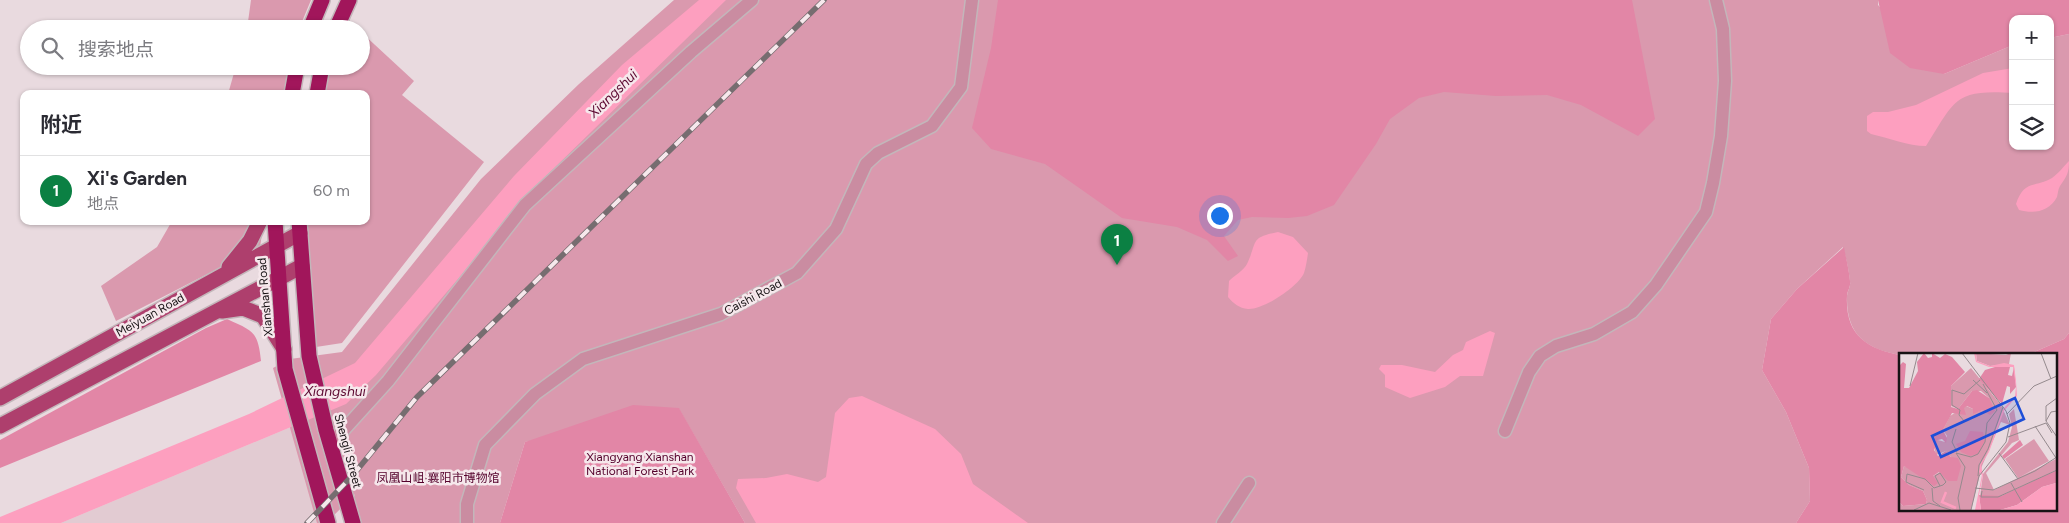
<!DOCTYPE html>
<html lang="zh">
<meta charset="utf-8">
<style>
body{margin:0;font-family:Figtree,"Noto Sans SC",sans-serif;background:#f2f2f3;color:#2b2b33}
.controls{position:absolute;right:15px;top:15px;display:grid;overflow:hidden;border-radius:10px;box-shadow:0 1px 4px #0004}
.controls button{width:45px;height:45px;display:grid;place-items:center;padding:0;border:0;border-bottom:1px solid #e1e1e2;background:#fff;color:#2b2b33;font:25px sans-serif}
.you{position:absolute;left:1219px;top:215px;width:18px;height:18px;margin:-12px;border:4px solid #fff;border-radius:50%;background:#1a73e8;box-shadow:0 0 0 8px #1a73e833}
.badge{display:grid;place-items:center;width:32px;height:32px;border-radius:50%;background:#0b8043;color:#fff;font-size:16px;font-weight:700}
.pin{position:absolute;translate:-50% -41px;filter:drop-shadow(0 1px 2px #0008)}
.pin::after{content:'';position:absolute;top:26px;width:18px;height:15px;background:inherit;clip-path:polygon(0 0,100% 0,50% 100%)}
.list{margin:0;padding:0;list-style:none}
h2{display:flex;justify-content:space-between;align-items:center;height:65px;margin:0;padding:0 20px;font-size:21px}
h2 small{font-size:16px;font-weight:400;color:#7c7c81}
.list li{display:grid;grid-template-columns:32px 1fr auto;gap:15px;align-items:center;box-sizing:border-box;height:70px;padding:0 20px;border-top:1px solid #e1e1e2}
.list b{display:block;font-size:19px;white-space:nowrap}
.list p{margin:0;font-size:16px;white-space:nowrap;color:#7c7c81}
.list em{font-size:16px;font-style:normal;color:#7c7c81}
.icon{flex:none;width:28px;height:28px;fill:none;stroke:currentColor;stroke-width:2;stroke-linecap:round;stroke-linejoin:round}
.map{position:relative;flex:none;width:2069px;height:523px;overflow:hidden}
.search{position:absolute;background:#fff;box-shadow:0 1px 4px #0004;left:20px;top:20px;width:350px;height:55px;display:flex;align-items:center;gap:12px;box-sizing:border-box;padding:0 18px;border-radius:28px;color:#7c7c81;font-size:19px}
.panel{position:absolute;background:#fff;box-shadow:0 1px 4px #0004;left:20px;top:90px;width:350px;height:135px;border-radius:10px}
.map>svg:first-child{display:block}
.built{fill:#e2cbd2}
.green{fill:#da99ae}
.forest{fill:#e286a6}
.water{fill:#fd9fbf}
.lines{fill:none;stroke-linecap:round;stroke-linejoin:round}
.minor-casing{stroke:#c3b6ba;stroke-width:15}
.major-casing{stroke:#c3b6ba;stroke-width:18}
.highway-casing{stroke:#c3b6ba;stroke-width:18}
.minor{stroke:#ca8ca1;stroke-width:12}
.major{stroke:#ae3f6d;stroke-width:15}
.highway{stroke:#a1165b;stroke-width:15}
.rail-casing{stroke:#766d70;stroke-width:5.5}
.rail{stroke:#f6e8ec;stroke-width:4;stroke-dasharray:11;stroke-linecap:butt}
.labels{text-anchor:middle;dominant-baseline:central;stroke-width:5;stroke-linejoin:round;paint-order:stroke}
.street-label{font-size:12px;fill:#171214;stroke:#f6e8ec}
.park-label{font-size:12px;fill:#54002b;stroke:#f6e8ec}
.water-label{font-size:14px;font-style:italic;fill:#5d0a32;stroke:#f6e8ec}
.inset-river{fill:none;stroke:#fd9fbf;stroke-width:2.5}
.inset-road{fill:none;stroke:#958a8e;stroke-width:1}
.view{fill:#1d4ed8;fill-opacity:0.15;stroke:#1d4ed8;stroke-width:2.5}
.inset-edge{fill:none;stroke:#171214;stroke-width:2.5}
</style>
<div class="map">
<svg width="2069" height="523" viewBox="0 0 2069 523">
<rect width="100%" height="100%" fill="#e9dadf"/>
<path class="built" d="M437 416 326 523H61L291 427 307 484Z"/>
<path class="green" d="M251 0H311L299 29H247Z
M674 0H1878V5L1944 74 2013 45V146H2050V38L2069 34V333L2064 339 2030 354 1900 355C1865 349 1846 334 1847 296 1847 291 1851 287 1850 282 1849 270 1846 258 1843 247L1797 289 1771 319 1762 370 1786 412 1809 468 1810 501 1796 523H745L679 409 525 442 500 523H353L349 510 355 494 326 523H317L273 368 290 359 342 352 481 179 579 84Z
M361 32 414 81 402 95 484 162 342 343 316 347 306 221H366V94H324L331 66H361Z
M236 66H289L285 94H228Z
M172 221H264L260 247 116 321 101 286 157 247Z"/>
<path class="forest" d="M998 0H1632L1655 119 1638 136 1581 105 1547 95 1496 96 1444 92 1419 98 1390 119 1376 144 1334 205 1307 216 1288 218 1252 217 1238 220 1224 236 1238 256 1228 261 1207 240 1177 227 1122 218 1045 164 991 149 972 128 991 48Z
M1878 0H2069V34L2050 38V19H2013V45L1944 74 1910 68 1890 53Z
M1844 247C1846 258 1849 270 1850 281 1851 287 1847 291 1847 296 1845 334 1866 349 1900 355V509H2055V354H2030L2064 339 2069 333V523H1796L1810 501 1809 468 1786 412 1762 370 1771 319 1797 289Z
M227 319C253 331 258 331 261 361L0 468V440L206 328Z
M633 405 679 408 745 523H500L525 442Z"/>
<path class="water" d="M699 0H726L545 177 376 375 346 404 61 523H0V517L249 414 355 363 514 176 622 65Z
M2013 68V93C1953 89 1955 101 1926 146 1908 146 1889 138 1871 134L1867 131V116L1873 112H1888L1916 105 1983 73Z
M2069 161C2069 173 2067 176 2060 186 2058 189 2058 193 2057 197 2049 212 2034 214 2019 210L2016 204C2024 179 2036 188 2052 178 2058 174 2064 166 2069 161Z
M1278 232 1293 237 1308 253C1307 260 1306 267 1304 273 1298 287 1263 310 1248 309 1239 308 1234 304 1228 297L1229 281C1234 276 1244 270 1247 264 1258 241 1249 238 1278 232Z
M1490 331 1495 333 1483 376H1460L1445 387 1410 398 1385 387V375L1379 369 1381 365H1402L1435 372 1453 355 1463 350 1466 342Z
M862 396 935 429 961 454 973 484 1028 523H756L736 488 738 479 766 478 787 474 818 482 826 477 835 413 849 398Z"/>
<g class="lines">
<defs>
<path id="minor" d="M1505 431 1529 372 1540 356 1556 346 1594 334 1632 312 1656 285 1706 212 1713 183 1721 136 1725 81 1723 29 1716 0
M330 445 388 381 525 205 691 52 752 0
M467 523V504L485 445 535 394 583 359 721 314 797 273 836 229 866 164 878 153 932 126 961 87 972 0
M1223 523 1249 483"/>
<path id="major" d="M229 267 250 241 260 221
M222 311 243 308 263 316 284 349
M0 398 300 233
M0 426 302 266"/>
<path id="highway" d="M310 29 322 0
M336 29 349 0
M292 94 297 66
M317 94 322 66
M275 221 285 369 328 523
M299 221 309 356 326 430 353 523"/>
</defs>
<use href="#minor" class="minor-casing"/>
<use href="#major" class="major-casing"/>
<use href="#highway" class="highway-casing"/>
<use href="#minor" class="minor"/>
<use href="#major" class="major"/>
<use href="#highway" class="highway"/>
<defs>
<path id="rail" d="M307 523 353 475 417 397 824 0"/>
</defs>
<use href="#rail" class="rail-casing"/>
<use href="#rail" class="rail"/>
</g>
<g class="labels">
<g class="street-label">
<text transform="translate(265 297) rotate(-95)">Xianshan Road</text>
<text transform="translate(753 297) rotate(-28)">Caishi Road</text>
<text transform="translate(150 315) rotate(-29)">Meiyuan Road</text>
<text transform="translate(348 451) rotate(75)">Shengli Street</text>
</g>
<g class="park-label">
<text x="640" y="457">Xiangyang Xianshan<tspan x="640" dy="14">National Forest Park</tspan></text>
<text x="438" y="478">凤凰山岨·襄阳市博物馆</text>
</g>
<g class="water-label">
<text transform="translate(613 94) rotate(-44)">Xiangshui</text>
<text x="335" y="391">Xiangshui</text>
</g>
</g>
<g transform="translate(1899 353)">
<rect width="158" height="158" fill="#e9dadf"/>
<path d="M77 0 107 2 112 0 110 11 91 13 78 8ZM72 15 102 52 111 72 102 69 83 113 72 157H0V149L4 153 27 151 28 147 24 138 10 132 2 124 5 113 34 123 41 119 53 105 47 98 37 102 35 93 39 87 46 89 48 83 44 77 51 63 67 53 74 56V60L84 57 90 45 82 38H73L59 56 52 53V33ZM115 56 120 87 113 90 87 120 95 137 157 106V117L102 143 81 144 84 121 109 89 113 74 110 61ZM135 86 150 108 119 125 106 106Z" fill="#da99ae"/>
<path d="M25 0 29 5 33 4V0L41 5 46 1 53 4 66 19 52 33V54L59 56 73 38 78 37 90 45 96 58 91 62 84 57 74 61V56L68 53 65 55 67 62 53 60 44 77 48 85 47 90 43 86 39 87 35 97 39 103 47 98 52 104 59 105 62 113 58 128H49L40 119 34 123 39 130 35 133 5 113 2 124 10 132 24 138 28 147 27 151 4 153 0 149V13L4 9 7 11 5 35H10L19 18 18 9ZM106 11 111 14 109 22 113 23 115 14 117 34 111 41V34L108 33 103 51 80 26 86 17ZM71 78 84 79 86 88 79 101 71 103 62 99 57 91 66 88ZM121 87 124 92 105 106 103 103ZM157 117V130L143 134 118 152 101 157H82L80 142 102 143Z" fill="#e286a6"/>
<path d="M75 0 77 1 78 8 91 13 105 10 115 12 117 28 118 43 105 58 90 99 82 112 84 122 80 142 82 157H76L83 122 80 119 81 112 89 99 104 56 116 43 117 34 114 14H90L77 9ZM157 130V157H101L118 152 143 134Z" fill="#fd9fbf"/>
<path class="inset-river" d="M47 139 43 149 57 155"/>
<path class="inset-road" d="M63 0 107 58 111 70 107 89 80 123 72 157M142 0 152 26M74 27 88 40M11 33 19 0M158 58 152 59 147 68 158 84M108 61 135 33 158 23M147 68V53L158 45M66 69 60 62 61 57 53 52V37L65 41 81 27M136 73 157 105M136 74 147 70 153 80M57 76 53 89 58 99M109 84 136 74M100 100 119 126M79 123 80 112 89 96 104 54M112 130 123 149M33 135 34 148 41 153M76 135 94 137 136 118 158 104M25 137 7 129 8 121 26 126 35 135 44 132 47 129 41 120 36 123 41 133M83 138 82 144H99L158 117M15 157 30 150 52 157M61 157 59 145 66 114 57 100 72 104 79 101 86 89 88 70 98 57 84 31"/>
<path class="view" d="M116 45 125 66 42 104 33 83Z"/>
<rect width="158" height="158" class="inset-edge"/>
</g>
</svg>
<div class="controls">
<button>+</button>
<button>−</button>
<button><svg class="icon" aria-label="layers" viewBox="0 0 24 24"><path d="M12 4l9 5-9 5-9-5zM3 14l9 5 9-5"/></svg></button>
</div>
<div class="you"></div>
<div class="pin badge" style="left:1117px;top:265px">1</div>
<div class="search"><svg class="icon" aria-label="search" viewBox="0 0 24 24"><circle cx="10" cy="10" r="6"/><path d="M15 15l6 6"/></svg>搜索地点</div>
<section class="panel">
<h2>附近<small></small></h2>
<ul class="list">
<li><span class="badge">1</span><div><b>Xi's Garden</b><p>地点</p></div><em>60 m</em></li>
</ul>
</section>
</div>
